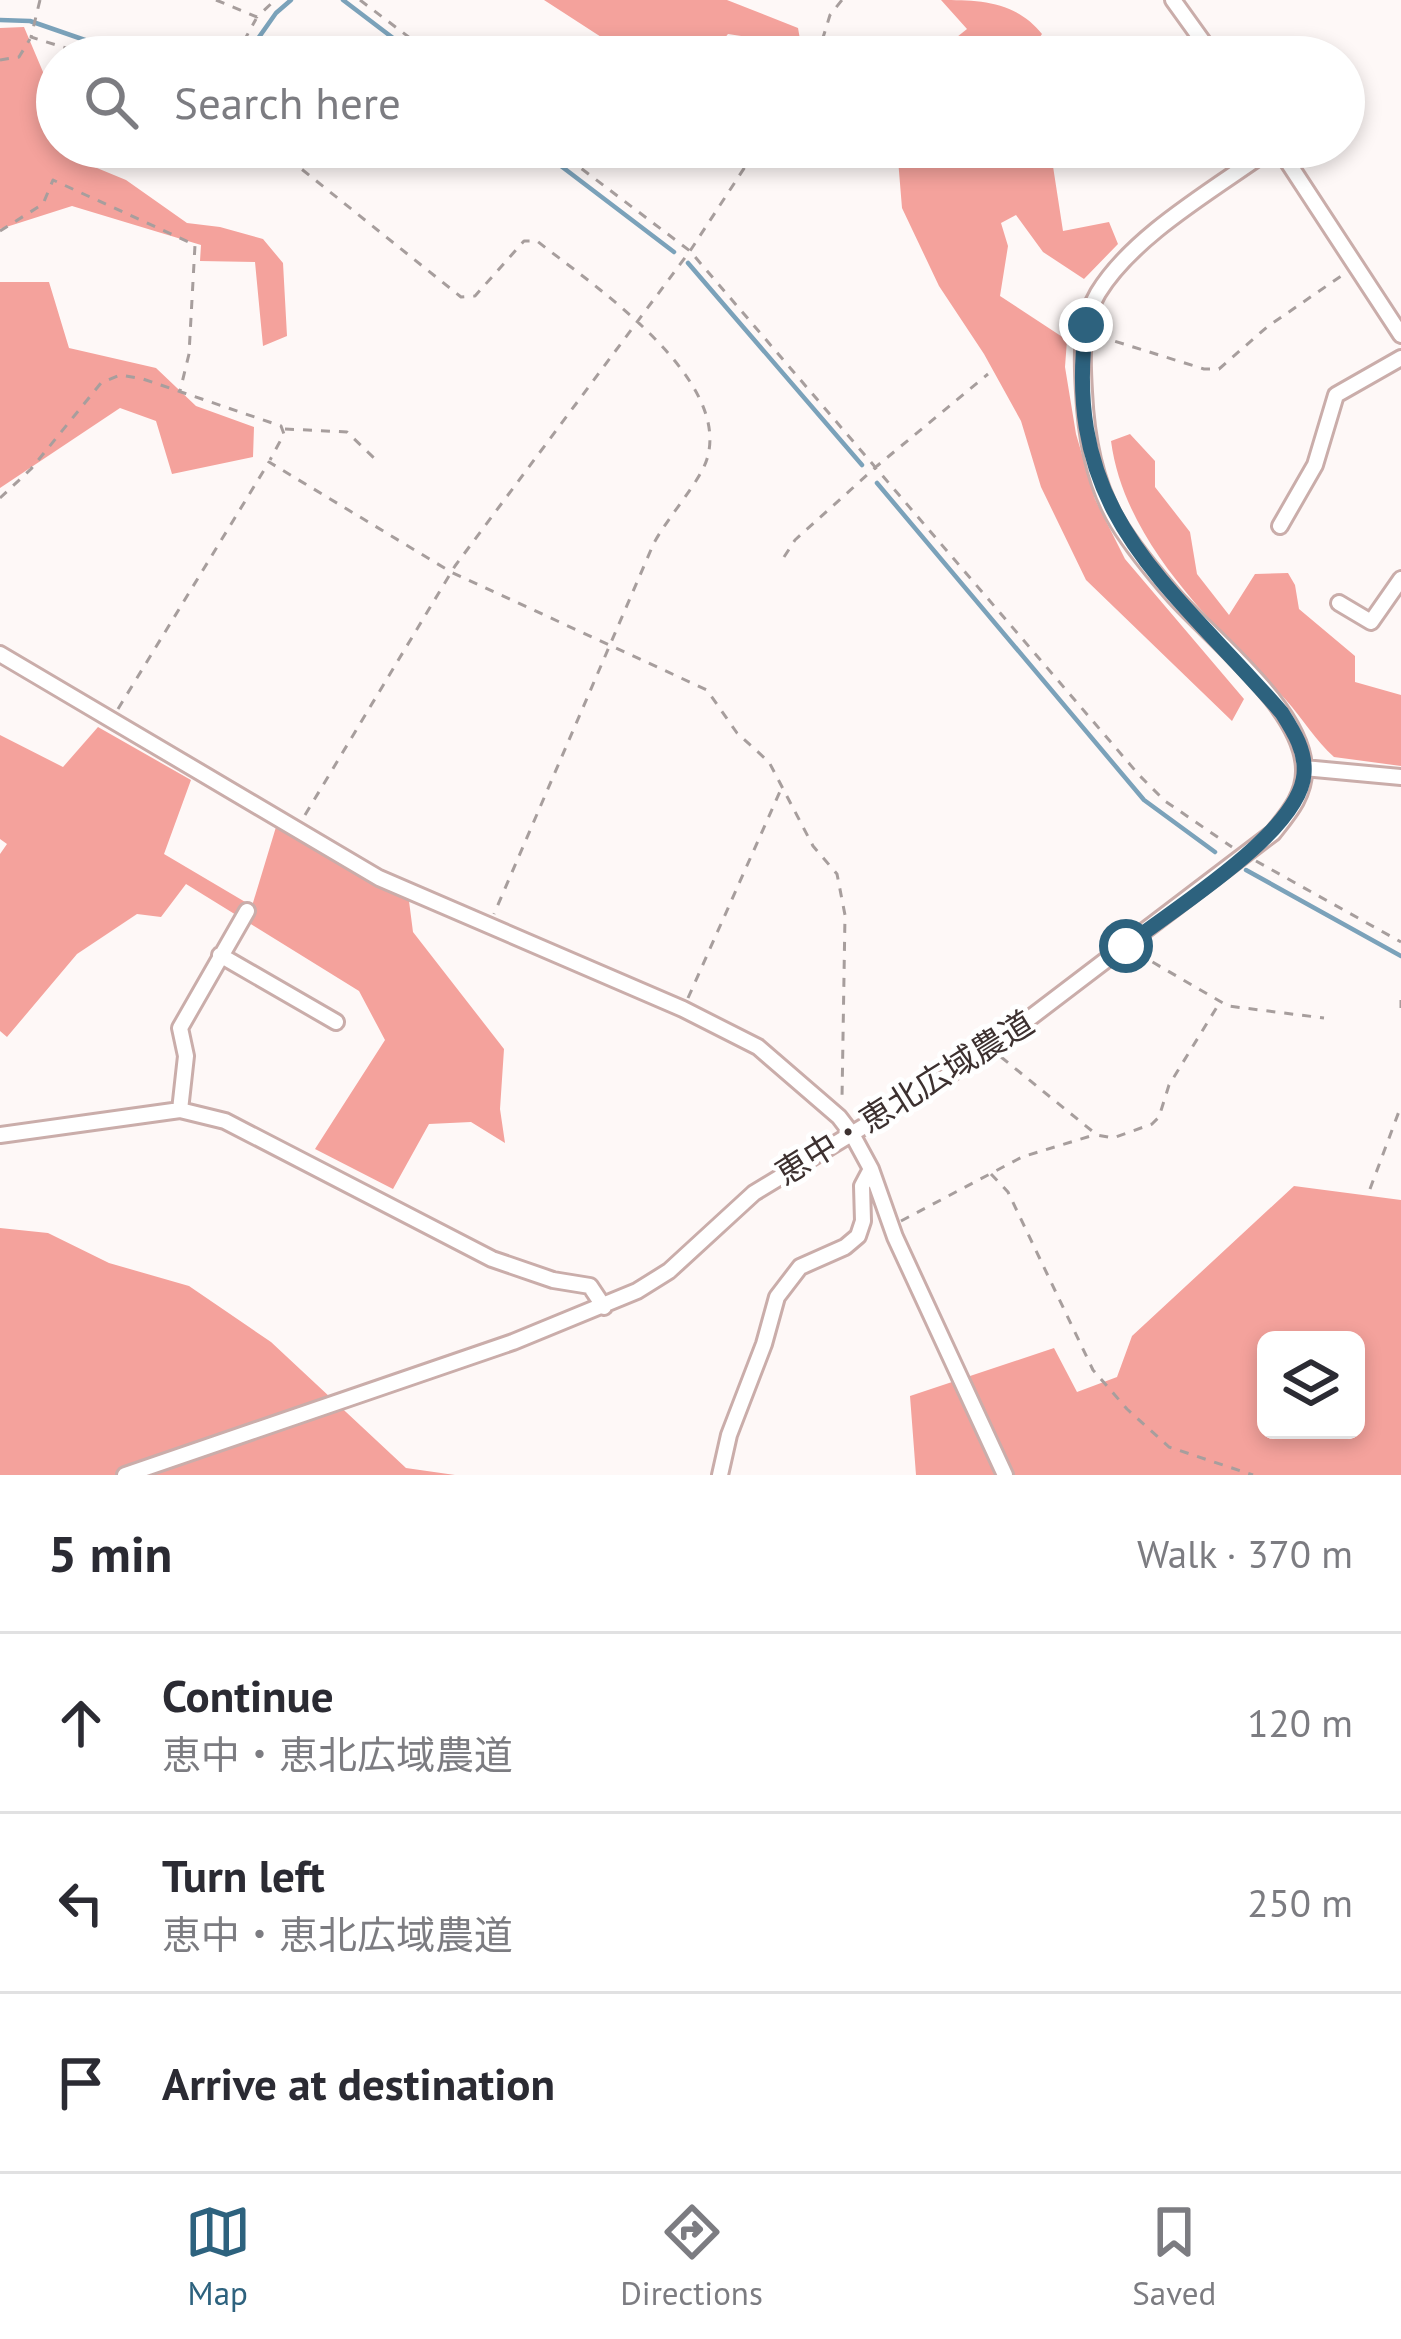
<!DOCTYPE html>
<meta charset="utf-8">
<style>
body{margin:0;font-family:"PT Sans","Noto Sans JP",sans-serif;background:#f7f7f7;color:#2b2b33}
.controls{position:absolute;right:36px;bottom:36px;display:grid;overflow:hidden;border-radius:18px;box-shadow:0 6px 18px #0003}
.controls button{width:108px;height:108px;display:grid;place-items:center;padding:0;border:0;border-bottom:3px solid #e1e1e2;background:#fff;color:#2b2b33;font:60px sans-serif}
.stop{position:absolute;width:36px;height:36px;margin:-27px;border:9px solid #2d627e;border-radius:50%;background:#fff}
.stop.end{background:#2d627e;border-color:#fff;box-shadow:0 3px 12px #0008}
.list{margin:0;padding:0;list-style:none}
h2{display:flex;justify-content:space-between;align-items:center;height:156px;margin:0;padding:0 48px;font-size:51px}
h2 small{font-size:39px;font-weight:400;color:#7c7c81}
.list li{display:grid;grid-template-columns:78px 1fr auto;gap:36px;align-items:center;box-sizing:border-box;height:180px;padding:0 48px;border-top:3px solid #e1e1e2}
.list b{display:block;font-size:45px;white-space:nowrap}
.list p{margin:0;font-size:39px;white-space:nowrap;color:#7c7c81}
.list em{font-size:39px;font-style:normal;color:#7c7c81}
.icon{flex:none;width:66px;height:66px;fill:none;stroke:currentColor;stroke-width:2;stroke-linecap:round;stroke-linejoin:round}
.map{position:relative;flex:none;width:1401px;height:1475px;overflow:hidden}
.search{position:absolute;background:#fff;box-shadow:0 6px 18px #0003;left:36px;right:36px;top:36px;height:132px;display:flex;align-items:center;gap:30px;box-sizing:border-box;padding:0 42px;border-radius:66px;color:#7c7c81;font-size:45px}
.sheet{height:696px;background:#fff}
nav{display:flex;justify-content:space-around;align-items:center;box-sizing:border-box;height:168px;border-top:3px solid #e1e1e2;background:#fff;font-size:33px;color:#7c7c81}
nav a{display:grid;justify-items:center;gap:6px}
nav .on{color:#2d627e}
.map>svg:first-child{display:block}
.forest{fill:#f4a29c;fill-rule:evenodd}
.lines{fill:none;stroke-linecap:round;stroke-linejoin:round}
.stream{stroke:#7ba2ba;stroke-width:4.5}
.minor-casing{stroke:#caadaa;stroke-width:20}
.path{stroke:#a79e9d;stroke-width:3;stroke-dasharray:9 9;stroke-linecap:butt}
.minor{stroke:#fff;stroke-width:14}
.route{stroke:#2d627e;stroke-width:15}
.labels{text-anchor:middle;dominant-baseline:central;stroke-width:10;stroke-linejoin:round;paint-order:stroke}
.street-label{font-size:33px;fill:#3d3130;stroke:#fff}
</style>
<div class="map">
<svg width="1401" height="1475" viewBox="0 0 1401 1475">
<rect width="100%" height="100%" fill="#fef8f7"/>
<path class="forest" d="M544 0H727L798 28 801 45 728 34 709 57H632Z
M941 0C979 0 1016 1 1042 34L1026 57H932L967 29Z
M24 27 57 105V147H74L80 161 126 180 187 223 220 227 263 239 283 263 287 336 263 346 255 262 200 261 201 245 72 206 0 229V28Z
M897 147H1050L1063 231 1109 222 1118 244 1084 279 1043 252 1016 215 1001 223 1008 246 1000 296 1067 340 1065 367 1076 434 1095 499 1125 559 1244 699 1232 721 1086 580 1041 487 1021 421 984 354 939 286 902 208Z
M0 282H49L69 348 156 368 196 406 254 427 253 457 172 474 156 421 120 408 0 488Z
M1130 434 1155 461V487L1190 532 1197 574 1229 615 1255 574 1288 573 1295 585 1299 609 1355 656V682L1401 695V766L1334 757C1316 741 1303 719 1286 700 1218 627 1125 546 1111 441Z
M98 727 191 780 164 854 252 906 276 827 409 901 413 932 504 1049 500 1109 505 1143 471 1122 429 1124 393 1189 315 1149 385 1040 359 991 186 884 161 917 137 914 77 954 7 1037 0 1031V854L7 844 0 839V735L63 767Z
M1294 1186 1401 1200V1475H916L910 1396 1054 1348 1077 1392 1117 1377 1132 1336ZM1266 1340H1356V1430H1266Z
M0 1228 48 1233 109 1263 189 1286 271 1342 406 1468 455 1475H0Z"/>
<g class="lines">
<path class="stream" d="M343 0 418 57
M0 20 30 21 134 57
M245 57 276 13 291 0
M536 147 674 252
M688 263 862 465
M877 483 1144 800 1215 852
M1246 870 1401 956"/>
<defs>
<path id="minor" d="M1173 0 1214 57
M1278 147 1401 335
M1280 526 1315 465 1336 395 1401 358
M1339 603 1371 622 1401 579
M0 654 379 878 683 1009 758 1047 839 1117 852 1134 871 1169 895 1237 1005 1475
M1304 768 1401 777
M220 955 336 1022
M180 1110 186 1056 180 1028 247 911
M0 1135 180 1110 225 1121 492 1259 553 1280 590 1286 604 1307
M125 1475 513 1342 637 1291 669 1271 754 1193 980 1056 1273 833C1288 814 1305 795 1304 769 1303 709 1212 639 1174 596 1154 573 1134 549 1118 523 1095 485 1086 436 1084 392 1082 359 1080 323 1098 293 1134 234 1217 188 1273 147
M720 1475 729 1435 764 1344 777 1297 800 1267 845 1247 858 1236 863 1221 862 1186 871 1169"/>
</defs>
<use href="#minor" class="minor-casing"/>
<path class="path" d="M40 0 31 37 94 57
M216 0 257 17 275 0
M360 0 435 57
M235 57 256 19
M817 57 830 15 842 0
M0 60 19 57 30 39
M274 147 461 297 475 296 524 241H537C590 283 732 377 707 459 700 482 666 519 653 545L494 914
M553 147 690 251 1139 775 1165 801 1232 847
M0 231 43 204 53 180 195 245 189 354 180 391
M1098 336 1204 369H1219L1267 327 1344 274
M285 429 347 432 374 458
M0 498 31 469 101 383 120 375 143 379 281 426 284 434 270 460
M784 557 795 540 877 466 988 374
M118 709 269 462 451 572 707 690 737 733 769 762 813 846 837 874 845 915 842 1099
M305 815 455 566 690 251 758 147
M1256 861 1401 942
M1137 953 1228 1006 1324 1018
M688 998 782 787
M1401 1000V1008
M1001 1057 1097 1135 1113 1138 1152 1124 1159 1117 1169 1085 1220 1002
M991 1174 1008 1192 1093 1370 1127 1409 1169 1447 1253 1475
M1370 1189 1401 1106
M901 1221 1022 1157 1094 1135"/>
<use href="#minor" class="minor"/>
</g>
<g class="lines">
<path class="route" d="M1086 325C1061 517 1171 584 1282 713 1294 732 1306 751 1304 774 1300 832 1172 910 1126 946"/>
</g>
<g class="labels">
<g class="street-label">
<text transform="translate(904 1097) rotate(-32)">恵中・恵北広域農道</text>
</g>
</g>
</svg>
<div class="controls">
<button><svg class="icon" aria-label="layers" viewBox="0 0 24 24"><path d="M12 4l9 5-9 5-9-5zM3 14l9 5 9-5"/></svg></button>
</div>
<div class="stop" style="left:1126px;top:946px"></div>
<div class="stop end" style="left:1086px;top:325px"></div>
<div class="search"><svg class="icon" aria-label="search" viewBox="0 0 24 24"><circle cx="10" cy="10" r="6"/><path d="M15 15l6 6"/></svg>Search here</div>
</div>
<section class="sheet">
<h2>5 min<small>Walk · 370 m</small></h2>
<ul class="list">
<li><svg class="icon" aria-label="ahead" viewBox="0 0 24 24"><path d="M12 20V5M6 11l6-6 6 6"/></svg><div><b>Continue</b><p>恵中・恵北広域農道</p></div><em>120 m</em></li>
<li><svg class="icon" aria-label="left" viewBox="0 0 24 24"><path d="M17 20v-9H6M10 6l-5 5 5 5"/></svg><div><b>Turn left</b><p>恵中・恵北広域農道</p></div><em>250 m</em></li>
<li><svg class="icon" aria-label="arrive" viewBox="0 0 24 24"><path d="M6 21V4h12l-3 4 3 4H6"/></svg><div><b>Arrive at destination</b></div></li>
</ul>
</section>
<nav>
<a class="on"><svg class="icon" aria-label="map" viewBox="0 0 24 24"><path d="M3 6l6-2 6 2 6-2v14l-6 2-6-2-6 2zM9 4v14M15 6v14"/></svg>Map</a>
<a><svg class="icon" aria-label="directions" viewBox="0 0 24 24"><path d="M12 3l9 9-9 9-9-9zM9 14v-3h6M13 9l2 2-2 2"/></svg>Directions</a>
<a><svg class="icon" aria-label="saved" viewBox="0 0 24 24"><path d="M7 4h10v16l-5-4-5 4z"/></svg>Saved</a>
</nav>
